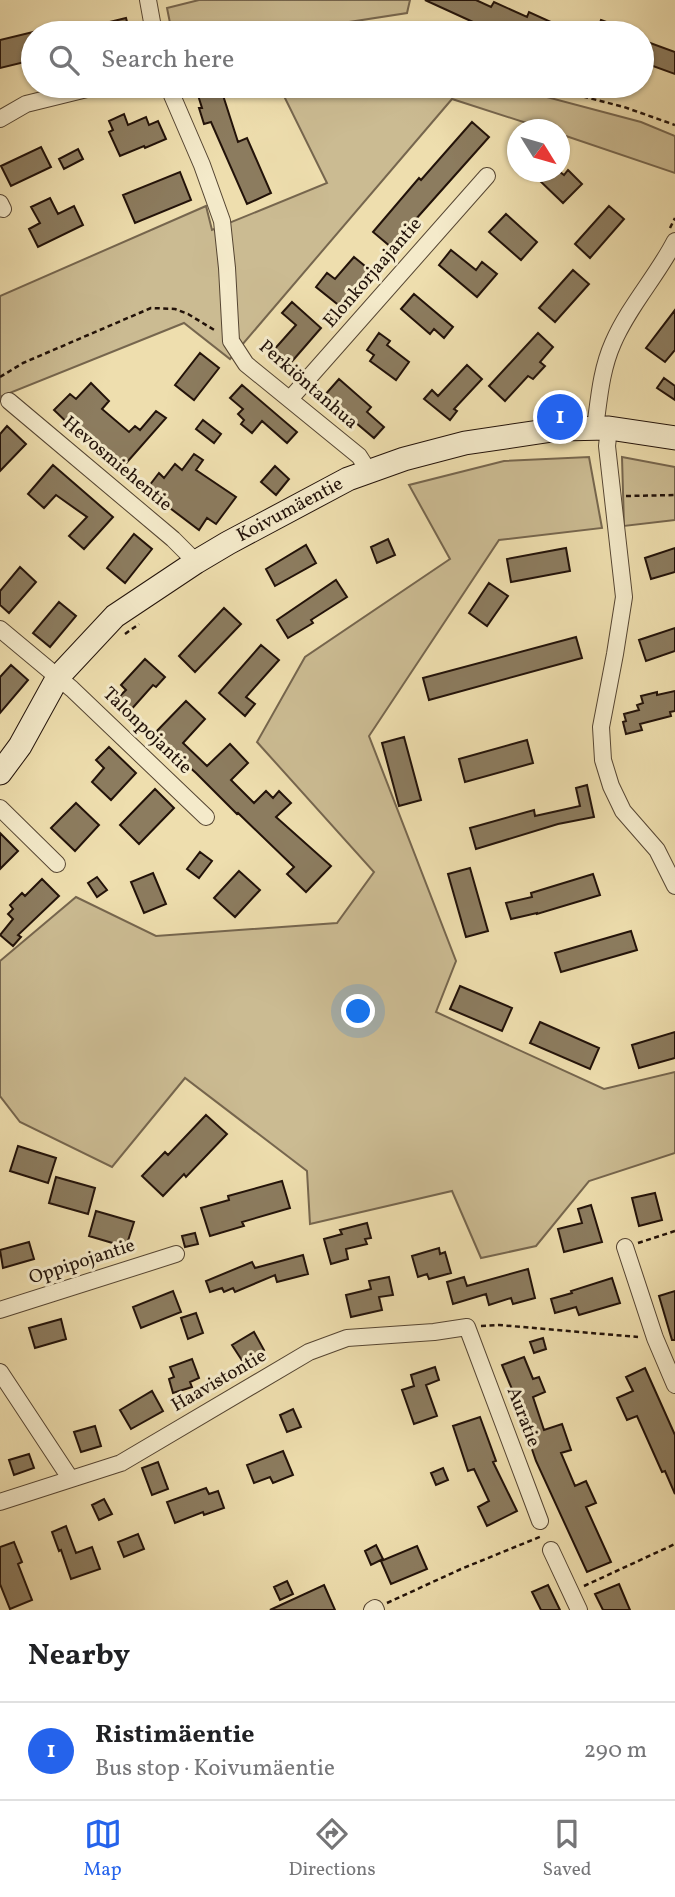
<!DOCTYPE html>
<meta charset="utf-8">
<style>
body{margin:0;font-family:Vollkorn,serif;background:#f6f6f6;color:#202124}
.compass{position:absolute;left:507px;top:119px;width:63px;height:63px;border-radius:50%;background:#fff;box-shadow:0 2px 5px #0004;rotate:127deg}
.you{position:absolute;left:359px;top:1012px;width:24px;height:24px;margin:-18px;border:5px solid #fff;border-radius:50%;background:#1a73e8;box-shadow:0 0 0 10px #1a73e833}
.badge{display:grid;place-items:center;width:46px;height:46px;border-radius:50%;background:#2563eb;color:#fff;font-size:23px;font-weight:700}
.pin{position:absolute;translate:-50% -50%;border:4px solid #fff;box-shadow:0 2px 7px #0006}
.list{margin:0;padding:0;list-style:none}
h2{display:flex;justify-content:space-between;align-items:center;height:91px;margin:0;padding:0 28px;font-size:30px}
h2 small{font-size:23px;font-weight:400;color:#757577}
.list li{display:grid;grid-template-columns:46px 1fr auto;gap:21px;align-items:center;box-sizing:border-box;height:98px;padding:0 28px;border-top:2px solid #e0e0e0}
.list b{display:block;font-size:26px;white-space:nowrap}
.list p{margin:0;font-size:23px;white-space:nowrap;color:#757577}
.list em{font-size:23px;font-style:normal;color:#757577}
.icon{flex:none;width:38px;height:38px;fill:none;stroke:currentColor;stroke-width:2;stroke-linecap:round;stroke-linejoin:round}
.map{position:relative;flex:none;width:675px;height:1610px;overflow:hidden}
.search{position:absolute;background:#fff;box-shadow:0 2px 5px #0004;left:21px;right:21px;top:21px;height:77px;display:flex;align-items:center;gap:18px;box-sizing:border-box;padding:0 24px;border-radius:38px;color:#757577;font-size:26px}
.sheet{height:189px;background:#fff}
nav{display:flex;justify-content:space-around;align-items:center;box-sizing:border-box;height:98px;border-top:2px solid #e0e0e0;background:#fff;font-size:19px;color:#757577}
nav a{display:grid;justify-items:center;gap:4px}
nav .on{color:#2563eb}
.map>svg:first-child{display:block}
.green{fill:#cbbb92;stroke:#76664e;stroke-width:2}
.building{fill:#8c7c5f;stroke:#221209;stroke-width:2}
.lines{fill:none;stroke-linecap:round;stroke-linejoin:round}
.street-casing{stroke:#554532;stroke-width:18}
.secondary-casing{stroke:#221209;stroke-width:25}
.path{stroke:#221209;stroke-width:2.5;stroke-dasharray:5 3.5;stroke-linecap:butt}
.street{stroke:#f4eaca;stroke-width:16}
.secondary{stroke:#f4eaca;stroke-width:23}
.labels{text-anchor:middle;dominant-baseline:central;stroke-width:6;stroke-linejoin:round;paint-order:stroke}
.street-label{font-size:19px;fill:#221209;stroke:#f4eaca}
</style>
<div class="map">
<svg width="675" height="1610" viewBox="0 0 675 1610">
<rect width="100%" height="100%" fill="#eedeae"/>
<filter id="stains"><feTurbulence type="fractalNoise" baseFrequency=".00286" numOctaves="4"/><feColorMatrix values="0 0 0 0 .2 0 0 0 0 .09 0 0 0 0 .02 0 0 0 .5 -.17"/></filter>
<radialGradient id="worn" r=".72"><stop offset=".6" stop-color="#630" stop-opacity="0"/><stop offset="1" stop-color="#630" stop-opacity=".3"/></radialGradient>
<path class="green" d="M199 0H410L407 13 278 33H172L167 8Z
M279 86H505L641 122 675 136V173L560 134V130L545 129 452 99 230 359 184 323 2 396 0 399V296L206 206 212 230 327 183Z
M589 457 602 528 499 540 369 736 456 961 436 1012 604 1089 675 1072V1153L589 1181 536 1246 481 1258 452 1191 310 1224 307 1171 185 1078 112 1167 20 1122 0 1096V961L76 897 156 936 337 923 374 872 257 742 305 657 450 559 409 485 504 461Z
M622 457 675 467V520L624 526Z"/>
<path class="building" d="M425 0H476L491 7 494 2 527 17 529 12 575 33H506L485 23 484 27Z
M126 18 130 33H82L81 29Z
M601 20 633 32V33H596Z
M33 32V60L0 68V40Z
M642 40 675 52V74L642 62Z
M216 86H220L238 142 247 138 271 193 247 204 211 122 204 124 199 108H202L197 92Z
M124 114 128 125 146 117 149 125 158 121 166 139 145 148 144 146 120 156 109 132 113 130 109 121Z
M472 122 489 137 391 247 373 232 419 178 421 180Z
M41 147 51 167 11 186 1 166Z
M78 149 83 159 64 169 59 159Z
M568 170 582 184 563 203 537 178 543 172H560L564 175Z
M180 172 191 200 135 223 123 195Z
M50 198 58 214 74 206 83 225 38 247 29 229 40 223 31 207Z
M609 206 624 219 590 258 575 244Z
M506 214 537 242 521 260 489 232Z
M451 250 476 270 482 262 497 274 477 297 439 265Z
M354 257 371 271 341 307 316 287 327 273 335 279Z
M573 270 589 284 555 322 539 308Z
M414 294 453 327 444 338 434 329 430 334 401 309Z
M292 302 321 328 288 366 272 352 296 325 282 313Z
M675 310V350L665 362 646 348Z
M379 333 390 341 387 345 409 362 396 380 370 361 374 355 367 350Z
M538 333 553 347 540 362 545 366 533 379 528 376 505 401 489 386Z
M200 353 219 368 194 400 175 385Z
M467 365 482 379 454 409 457 411 450 420 424 399 432 390 438 396Z
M664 378 675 386V400L657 388Z
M339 379 371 407 367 412 384 427 374 438 324 396Z
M91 383 109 401 102 409 129 432 135 426 140 430 156 411 166 418 121 469 107 457 109 455 80 430 78 433 54 410 70 394 76 399Z
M242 385 297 432 287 443 262 421 252 433 241 424 244 420 238 414 243 409 230 398Z
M203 420 221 434 214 443 196 429Z
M7 426 26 444 0 471V434Z
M194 454 203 460 196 470 236 497 216 524 207 518 199 530 146 490 159 473 164 478 175 464 182 470Z
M53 465 113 517 84 549 69 536 87 517 56 495 44 508 28 494Z
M275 466 289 479 276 495 261 482Z
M134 534 152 549 125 583 107 568Z
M388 539 395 555 377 563 371 547Z
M306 545 316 563 275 586 266 569Z
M566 548 570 571 511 582 507 559Z
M675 548V572L651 579 645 558Z
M20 567 36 582 9 613 0 605V591Z
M336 580 347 597 311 620 313 623 288 638 277 620Z
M489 583 508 596 487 626 469 613Z
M59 602 76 616 50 647 33 633Z
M224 608 241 624 195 672 179 656Z
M675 628V651L646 661 639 640Z
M576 637 582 658 429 700 423 678Z
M261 645 279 660 246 697 255 704 245 716 219 693Z
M145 659 165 677 156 687 153 685 129 712 116 700 126 690 121 685Z
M11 665 28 680 0 713V677Z
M675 691V711L670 712 671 716 640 724 642 730 626 734 623 722 626 721 624 714 639 710 637 705 643 703 641 696 657 692V695Z
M186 701 205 719 183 743 207 766 230 744 248 763 231 780 254 803 266 791 273 798 279 791 291 803 276 817 331 866 306 892 287 874 294 867 238 813 237 814 196 773 153 735Z
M404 737 421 800 399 806 382 743Z
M527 740 533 763 465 782 459 759Z
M109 747 136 773 111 800 92 782 104 768 96 760Z
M587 785 594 817 558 824 476 849 470 828 534 810 535 816 580 806 576 788Z
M155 789 174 808 139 844 120 825Z
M76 803 99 825 75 851 51 828Z
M0 833 18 851 0 869Z
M200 852 212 861 199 878 187 869Z
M470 868 488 931 466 937 448 874Z
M239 871 260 890 235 917 214 898Z
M153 873 166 904 144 913 131 882Z
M593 874 600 895 537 914V913L511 919 506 903 532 897 531 893Z
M97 877 107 890 97 897 88 883Z
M42 879 59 896 18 935 21 937 13 946 0 935 13 919 8 914 13 909 10 905 22 893 25 896Z
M631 931 637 950 561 972 555 953Z
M460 986 512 1008 502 1031 450 1009Z
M540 1022 599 1048 590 1069 530 1043Z
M675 1032V1058L639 1068 632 1045Z
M206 1115 227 1134 186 1177 184 1174 163 1196 142 1176 165 1152 168 1155Z
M18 1146 56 1158 48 1183 10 1171Z
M56 1177 95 1188 88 1214 49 1203Z
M282 1181 290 1208 242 1222 244 1226 210 1236 201 1208 229 1200 228 1196Z
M655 1193 662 1220 639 1226 632 1198Z
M591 1205 602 1242 564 1252 558 1229 582 1223 578 1209Z
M96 1211 134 1222 126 1247 89 1236Z
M367 1223 371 1238 365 1239 367 1244 346 1249 348 1259 331 1264 324 1239 342 1234 340 1230Z
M195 1233 198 1244 185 1247 182 1236Z
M29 1242 34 1259 3 1268 0 1250Z
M439 1248 440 1254 445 1252 451 1273 429 1279 427 1274 418 1277 412 1256Z
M303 1255 308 1274 277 1282 275 1275 235 1292 233 1288 224 1292 222 1288 210 1292 206 1281 252 1262 255 1268Z
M528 1269 535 1298 513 1304 511 1298 489 1305 486 1294 453 1304 447 1282 464 1277 467 1286Z
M389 1277 393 1295 379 1297 382 1310 351 1317 346 1295 371 1289 369 1281Z
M612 1278 620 1303 579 1315 576 1307 555 1313 551 1299 572 1293 571 1291Z
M173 1291 181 1312 141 1328 133 1307Z
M675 1291V1340H672L659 1296Z
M196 1313 203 1333 188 1339 181 1318Z
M61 1319 66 1339 35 1348 29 1328Z
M254 1332 264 1350 243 1362 232 1345Z
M543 1338 546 1349 534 1353 530 1342Z
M524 1357 533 1379 539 1377 545 1392 533 1397 544 1430 562 1424 571 1450 561 1453 575 1486 586 1481 596 1503 586 1507 611 1562 587 1572 536 1461 521 1417 527 1415 518 1392 514 1394 502 1365Z
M192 1359 199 1378 190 1382 192 1387 173 1393 169 1379 174 1377 170 1367Z
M435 1367 439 1380 426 1385 437 1416 414 1424 402 1390 414 1386 411 1375Z
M645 1368 675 1435V1494L665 1471 662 1472 637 1416 627 1420 617 1398 633 1391 626 1377Z
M152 1391 163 1411 131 1429 120 1410Z
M293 1409 301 1427 287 1432 280 1415Z
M480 1417 496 1461 493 1462 517 1511 487 1526 478 1507 489 1501 474 1469 468 1471 453 1426Z
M95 1426 101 1446 81 1452 74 1432Z
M283 1451 293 1475 273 1483 270 1477 254 1483 247 1465Z
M29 1454 34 1468 14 1475 9 1460Z
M158 1462 168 1489 152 1495 142 1468Z
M443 1468 448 1480 436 1485 431 1473Z
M206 1488 209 1494 218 1491 224 1508 204 1515 203 1512 175 1523 167 1502Z
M104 1499 112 1514 99 1520 92 1505Z
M66 1526 76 1553 92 1547 100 1569 71 1579 61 1550 59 1551 52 1532Z
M138 1534 144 1549 124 1557 118 1542Z
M14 1542 22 1562 18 1564 32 1600 10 1609 0 1584V1547Z
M376 1545 383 1559 371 1565 365 1551Z
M417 1546 427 1569 391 1584 381 1561Z
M287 1581 293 1594 280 1600 274 1587Z
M619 1584 630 1610H603L595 1594Z
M324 1585 335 1610H270Z
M548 1585 560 1610H541L532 1592Z"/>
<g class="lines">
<defs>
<path id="street" d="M148 0 154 33
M168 86 202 165 222 221 227 268 231 341 246 364 359 456 368 470
M0 119 26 104 99 86
M0 203 3 209
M290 399 487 176
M9 401 173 539 196 562
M595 428C599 399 601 370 613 343 629 306 657 276 675 241
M609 428 607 446 624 597 615 654 601 727 603 760 611 786 623 811 657 850 675 886
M0 629 72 689 206 817
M0 808 57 864
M625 1247 655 1338 675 1385
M0 1310 176 1254
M0 1372 70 1478
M0 1502 121 1463 309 1352 347 1338 434 1332 467 1327 540 1521
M551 1550 579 1610
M372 1610 375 1608 376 1610"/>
<path id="secondary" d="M0 773 20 746 58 677 115 616 196 562 228 543 348 479 404 459 465 443 559 429 609 428 675 438"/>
</defs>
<use href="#street" class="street-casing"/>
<use href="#secondary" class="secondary-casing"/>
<path class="path" d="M348 33C372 29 399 29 423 33
M542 86 624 107 675 125
M670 228 675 218
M0 377 23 363 151 308 175 309 188 314 216 331
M626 496 675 495
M125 634 139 624
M638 1243 675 1231
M481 1326 499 1325 638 1337
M584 1586 675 1544
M387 1603 461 1569 542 1536"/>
<use href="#street" class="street"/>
<use href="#secondary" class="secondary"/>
</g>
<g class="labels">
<g class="street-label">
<text transform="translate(373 273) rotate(-49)">Elonkorjaajantie</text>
<text transform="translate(308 385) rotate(41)">Perkiöntanhua</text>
<text transform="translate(117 464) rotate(40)">Hevosmiehentie</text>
<text transform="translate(290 510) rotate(-28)">Koivumäentie</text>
<text transform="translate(147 731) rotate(44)">Talonpojantie</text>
<text transform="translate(82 1262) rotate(-18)">Oppipojantie</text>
<text transform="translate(219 1381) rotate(-30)">Haavistontie</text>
<text transform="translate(523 1417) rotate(69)">Auratie</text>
</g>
</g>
<rect width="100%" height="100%" filter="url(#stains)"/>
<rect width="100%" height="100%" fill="url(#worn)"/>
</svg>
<svg class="compass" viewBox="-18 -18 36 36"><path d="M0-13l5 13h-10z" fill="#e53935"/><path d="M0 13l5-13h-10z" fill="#757577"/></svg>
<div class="you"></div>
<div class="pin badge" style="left:560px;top:417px">1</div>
<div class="search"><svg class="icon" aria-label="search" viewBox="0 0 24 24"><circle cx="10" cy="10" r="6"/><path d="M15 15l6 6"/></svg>Search here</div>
</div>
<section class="sheet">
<h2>Nearby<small></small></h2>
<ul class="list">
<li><span class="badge">1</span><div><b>Ristimäentie</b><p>Bus stop · Koivumäentie</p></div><em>290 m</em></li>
</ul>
</section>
<nav>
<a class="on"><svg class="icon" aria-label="map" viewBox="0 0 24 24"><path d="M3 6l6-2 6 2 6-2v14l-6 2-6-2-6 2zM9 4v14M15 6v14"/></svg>Map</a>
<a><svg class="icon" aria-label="directions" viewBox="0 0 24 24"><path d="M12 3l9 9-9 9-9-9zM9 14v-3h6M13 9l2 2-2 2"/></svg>Directions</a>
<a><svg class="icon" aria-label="saved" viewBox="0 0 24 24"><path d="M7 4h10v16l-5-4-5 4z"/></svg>Saved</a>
</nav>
